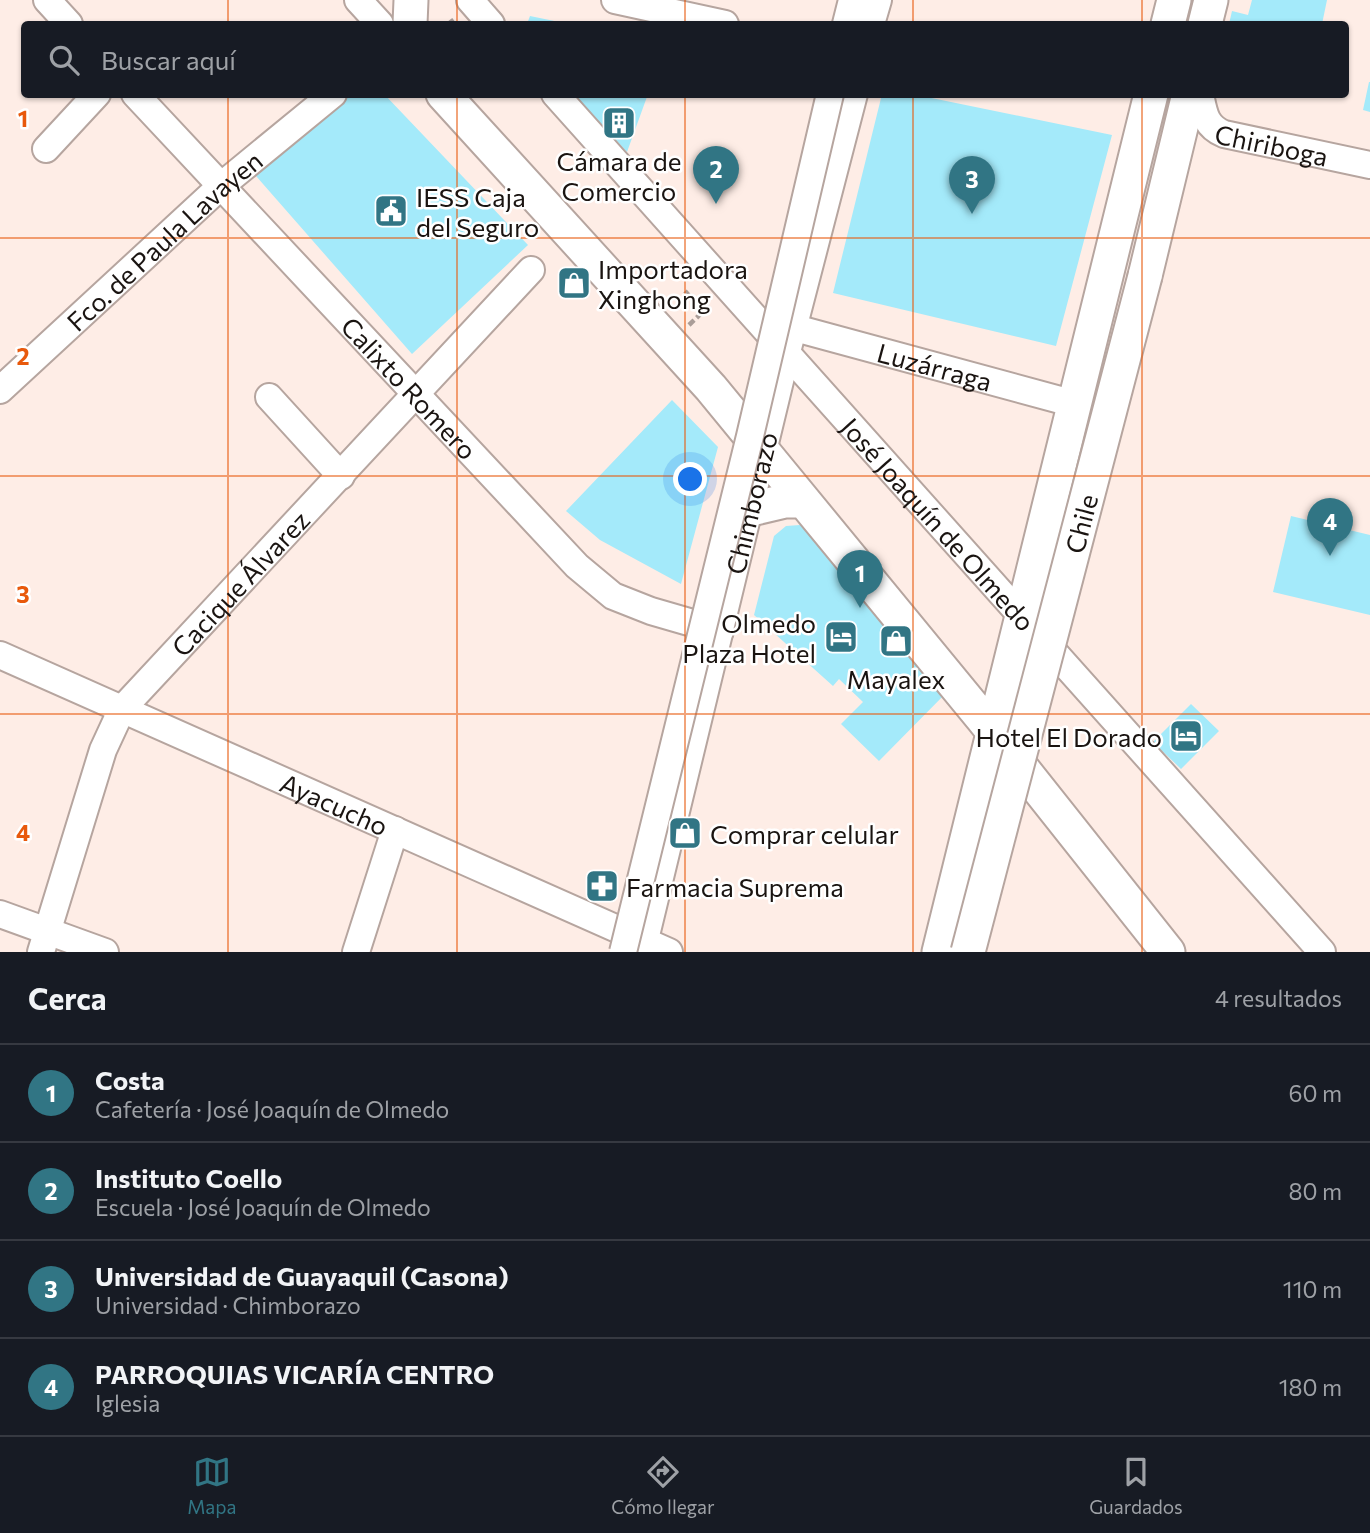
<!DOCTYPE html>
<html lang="es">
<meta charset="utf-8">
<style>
body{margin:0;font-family:Commissioner,sans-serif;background:#20242c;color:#f1f3f6}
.you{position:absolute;left:691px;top:480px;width:24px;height:24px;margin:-18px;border:5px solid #fff;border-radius:50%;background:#1a73e8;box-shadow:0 0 0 10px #1a73e833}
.badge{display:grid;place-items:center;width:46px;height:46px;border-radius:50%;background:#317584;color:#fff;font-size:23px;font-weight:700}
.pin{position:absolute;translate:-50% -58px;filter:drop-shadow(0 2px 4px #0008)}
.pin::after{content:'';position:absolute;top:37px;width:24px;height:21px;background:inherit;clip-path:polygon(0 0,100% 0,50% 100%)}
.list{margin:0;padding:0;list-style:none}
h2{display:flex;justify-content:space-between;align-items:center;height:91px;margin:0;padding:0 28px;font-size:30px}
h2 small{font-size:23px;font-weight:400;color:#9ea1a6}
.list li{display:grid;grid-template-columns:46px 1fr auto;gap:21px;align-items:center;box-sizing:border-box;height:98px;padding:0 28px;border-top:2px solid #363941}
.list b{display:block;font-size:26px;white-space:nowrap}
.list p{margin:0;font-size:23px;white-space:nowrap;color:#9ea1a6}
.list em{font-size:23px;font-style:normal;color:#9ea1a6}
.icon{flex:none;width:38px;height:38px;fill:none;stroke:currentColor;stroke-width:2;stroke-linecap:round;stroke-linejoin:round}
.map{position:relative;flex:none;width:1370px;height:952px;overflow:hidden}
.search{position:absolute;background:#171b24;box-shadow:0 2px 5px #0004;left:21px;right:21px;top:21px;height:77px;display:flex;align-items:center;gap:18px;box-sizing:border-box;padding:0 24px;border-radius:7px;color:#9ea1a6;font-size:26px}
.sheet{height:483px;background:#171b24}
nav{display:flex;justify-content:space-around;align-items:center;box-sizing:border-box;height:98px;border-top:2px solid #363941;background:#171b24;font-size:19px;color:#9ea1a6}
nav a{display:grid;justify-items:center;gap:4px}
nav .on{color:#317584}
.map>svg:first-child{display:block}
.building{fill:#a4eafa}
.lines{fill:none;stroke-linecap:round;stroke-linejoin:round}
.minor-casing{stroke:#b6a59f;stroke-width:30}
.major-casing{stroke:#b6a59f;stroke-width:37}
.path{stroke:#aa9d98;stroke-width:4.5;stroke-dasharray:7 3.5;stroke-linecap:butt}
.minor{stroke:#fff;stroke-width:26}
.major{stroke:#fff;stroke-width:33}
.minor-bridge-casing{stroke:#b6a59f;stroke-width:30;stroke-linecap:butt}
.major-bridge-casing{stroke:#b6a59f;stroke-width:37;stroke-linecap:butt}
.minor-bridge{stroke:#fff;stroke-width:26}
.major-bridge{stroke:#fff;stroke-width:33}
.grid{fill:none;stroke:#e8590c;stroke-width:2;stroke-opacity:0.55}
.labels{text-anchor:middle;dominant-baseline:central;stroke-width:5;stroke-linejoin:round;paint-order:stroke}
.street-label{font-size:26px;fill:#1a1411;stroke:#fff}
.poi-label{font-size:26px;fill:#1a1411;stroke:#fff;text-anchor:start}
.grid-label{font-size:23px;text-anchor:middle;font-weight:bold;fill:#e8590c;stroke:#fff;stroke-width:5;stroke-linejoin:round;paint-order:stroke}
</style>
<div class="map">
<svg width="1370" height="952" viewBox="0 0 1370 952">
<rect width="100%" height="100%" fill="#feede6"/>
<path class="building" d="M1252 0H1327L1322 24H1229L1232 11 1248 15Z
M530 16 564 23V24H527Z
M1369 82H1370V112L1363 110Z
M352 94H384L528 245 412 354 256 176Z
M573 94H648L627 152Z
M882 94H912L1112 135 1056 346 833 293Z
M672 400 718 447 681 584 600 540 566 511Z
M1291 516 1370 535V615L1273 592Z
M800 525 950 689 879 761 841 724 863 702 839 679 833 686 754 615 774 536 786 526Z
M1191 704 1219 731 1181 769 1153 742Z"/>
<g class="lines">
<defs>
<g id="minor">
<path d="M47 0 69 24"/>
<path d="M358 0 380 24"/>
<path d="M470 0 491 24"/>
<path d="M615 0 725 24"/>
<path d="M846 24 852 0"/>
<path d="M871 24 878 0"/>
<path id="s1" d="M135 94 577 566 613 596 651 611 720 631"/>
<path id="s2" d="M555 94 1322 952"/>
<path id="s3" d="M1200 94C1204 113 1205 126 1224 134L1370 165"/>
<path d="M46 149 97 94"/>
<path id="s4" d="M795 328 1075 404"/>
<path id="s5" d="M0 390 222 185 333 94"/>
<path d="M269 397 341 476"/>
<path id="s6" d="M0 655 669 952"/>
<path d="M0 914 105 952"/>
<path id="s7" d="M41 952 103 750 122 709 531 270"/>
<path d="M356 952 395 830"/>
<path id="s8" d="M642 952 787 352 854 94"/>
</g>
<path id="major" d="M410 24 411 0
M1168 24 1174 0
M1205 24 1211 0
M443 94 711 388 983 719 1168 952
M1145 276 1189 94
M751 509 785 501H803
M939 952 1151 94"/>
</defs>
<use href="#minor" class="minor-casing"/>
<use href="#major" class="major-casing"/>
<path class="path" d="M448 24 456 18
M685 291 703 311
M689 325 711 304"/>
<use href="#minor" class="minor"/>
<use href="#major" class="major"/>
<defs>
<path id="minor-bridge" d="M623 952 750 436 830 94"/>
<g id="major-bridge">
<path id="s9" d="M968 952 1145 276"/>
</g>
</defs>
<use href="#minor-bridge" class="minor-bridge-casing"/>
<use href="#major-bridge" class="major-bridge-casing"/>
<use href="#minor-bridge" class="minor-bridge"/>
<use href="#major-bridge" class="major-bridge"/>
</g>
<path class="grid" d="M228 0V24M457 0V24M685 0V24M913 0V24M1142 0V24M228 94V952M457 94V952M685 94V952M913 94V952M1142 94V952M0 238H1370M0 476H1370M0 714H1370"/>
<defs>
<symbol id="building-square" viewBox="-11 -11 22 22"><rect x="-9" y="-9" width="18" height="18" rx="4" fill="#317584" stroke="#fff"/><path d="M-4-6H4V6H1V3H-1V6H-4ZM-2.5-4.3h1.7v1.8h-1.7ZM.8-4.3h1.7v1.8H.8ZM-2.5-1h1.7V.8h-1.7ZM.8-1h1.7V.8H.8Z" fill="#fff"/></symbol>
<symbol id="civic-square" viewBox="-11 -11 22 22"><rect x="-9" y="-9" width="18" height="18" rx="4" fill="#317584" stroke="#fff"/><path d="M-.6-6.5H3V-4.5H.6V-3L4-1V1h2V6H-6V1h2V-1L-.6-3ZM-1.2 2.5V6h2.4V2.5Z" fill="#fff"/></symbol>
<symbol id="shop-square" viewBox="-11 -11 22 22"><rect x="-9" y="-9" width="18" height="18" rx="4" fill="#317584" stroke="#fff"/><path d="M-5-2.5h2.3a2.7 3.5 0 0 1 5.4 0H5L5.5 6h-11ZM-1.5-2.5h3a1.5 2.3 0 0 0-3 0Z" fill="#fff"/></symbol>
<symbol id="hotel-square" viewBox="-11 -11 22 22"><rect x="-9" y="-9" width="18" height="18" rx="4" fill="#317584" stroke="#fff"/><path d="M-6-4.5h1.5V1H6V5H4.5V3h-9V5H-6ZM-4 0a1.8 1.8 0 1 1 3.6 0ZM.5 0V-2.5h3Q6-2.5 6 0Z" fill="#fff"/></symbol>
<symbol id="pharmacy-square" viewBox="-11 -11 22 22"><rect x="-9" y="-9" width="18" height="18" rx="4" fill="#317584" stroke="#fff"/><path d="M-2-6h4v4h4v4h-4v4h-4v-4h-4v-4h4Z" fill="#fff"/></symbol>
</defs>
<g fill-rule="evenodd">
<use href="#building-square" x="600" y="104" width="38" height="38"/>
<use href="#civic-square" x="372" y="192" width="38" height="38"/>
<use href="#shop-square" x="555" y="264" width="38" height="38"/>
<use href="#hotel-square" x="822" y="618" width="38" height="38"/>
<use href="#shop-square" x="877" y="622" width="38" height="38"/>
<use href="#hotel-square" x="1167" y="717" width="38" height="38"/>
<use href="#shop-square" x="666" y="814" width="38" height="38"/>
<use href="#pharmacy-square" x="583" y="867" width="38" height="38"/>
</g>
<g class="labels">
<g class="street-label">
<text stroke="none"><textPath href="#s3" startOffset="98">Chiriboga</textPath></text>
<text stroke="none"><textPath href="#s5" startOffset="222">Fco. de Paula Lavayen</textPath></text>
<text stroke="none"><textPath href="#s4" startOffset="145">Luzárraga</textPath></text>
<text stroke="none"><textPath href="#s1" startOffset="402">Calixto Romero</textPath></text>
<text stroke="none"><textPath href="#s8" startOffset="462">Chimborazo</textPath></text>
<text stroke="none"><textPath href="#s2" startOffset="576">José Joaquín de Olmedo</textPath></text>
<text stroke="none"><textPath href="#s9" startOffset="443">Chile</textPath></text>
<text stroke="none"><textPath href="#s7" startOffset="429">Cacique Álvarez</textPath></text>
<text stroke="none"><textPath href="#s6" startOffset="366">Ayacucho</textPath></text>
</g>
<g class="poi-label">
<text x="619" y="160" text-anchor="middle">Cámara de<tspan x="619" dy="30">Comercio</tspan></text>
<text x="416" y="196">IESS Caja<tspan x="416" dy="30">del Seguro</tspan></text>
<text x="598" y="268">Importadora<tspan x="598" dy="30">Xinghong</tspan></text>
<text x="816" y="622" text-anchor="end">Olmedo<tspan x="816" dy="30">Plaza Hotel</tspan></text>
<text x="896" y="678" text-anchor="middle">Mayalex</text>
<text x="1162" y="736" text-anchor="end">Hotel El Dorado</text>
<text x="710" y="833">Comprar celular</text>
<text x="626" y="886">Farmacia Suprema</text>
</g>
</g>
<g class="grid-label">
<text x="23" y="127">1</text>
<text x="23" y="365">2</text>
<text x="23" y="603">3</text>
<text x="23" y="841">4</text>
</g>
</svg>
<div class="you"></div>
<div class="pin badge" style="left:860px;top:608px">1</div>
<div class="pin badge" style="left:716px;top:204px">2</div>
<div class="pin badge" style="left:972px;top:214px">3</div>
<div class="pin badge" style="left:1330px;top:556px">4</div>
<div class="search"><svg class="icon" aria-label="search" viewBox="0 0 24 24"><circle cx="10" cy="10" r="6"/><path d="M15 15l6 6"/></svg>Buscar aquí</div>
</div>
<section class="sheet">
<h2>Cerca<small>4 resultados</small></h2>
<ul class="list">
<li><span class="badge">1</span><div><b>Costa</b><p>Cafetería · José Joaquín de Olmedo</p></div><em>60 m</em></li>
<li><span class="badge">2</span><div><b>Instituto Coello</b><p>Escuela · José Joaquín de Olmedo</p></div><em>80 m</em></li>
<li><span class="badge">3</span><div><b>Universidad de Guayaquil (Casona)</b><p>Universidad · Chimborazo</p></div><em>110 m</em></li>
<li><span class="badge">4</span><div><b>PARROQUIAS VICARÍA CENTRO</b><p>Iglesia</p></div><em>180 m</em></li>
</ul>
</section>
<nav>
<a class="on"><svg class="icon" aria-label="map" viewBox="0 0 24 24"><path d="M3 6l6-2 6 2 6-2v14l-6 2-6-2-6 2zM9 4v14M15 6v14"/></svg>Mapa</a>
<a><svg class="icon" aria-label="directions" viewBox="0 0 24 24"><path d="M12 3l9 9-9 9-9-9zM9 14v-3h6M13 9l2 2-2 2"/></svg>Cómo llegar</a>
<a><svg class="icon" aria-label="saved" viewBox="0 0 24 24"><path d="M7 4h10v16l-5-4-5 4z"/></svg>Guardados</a>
</nav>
